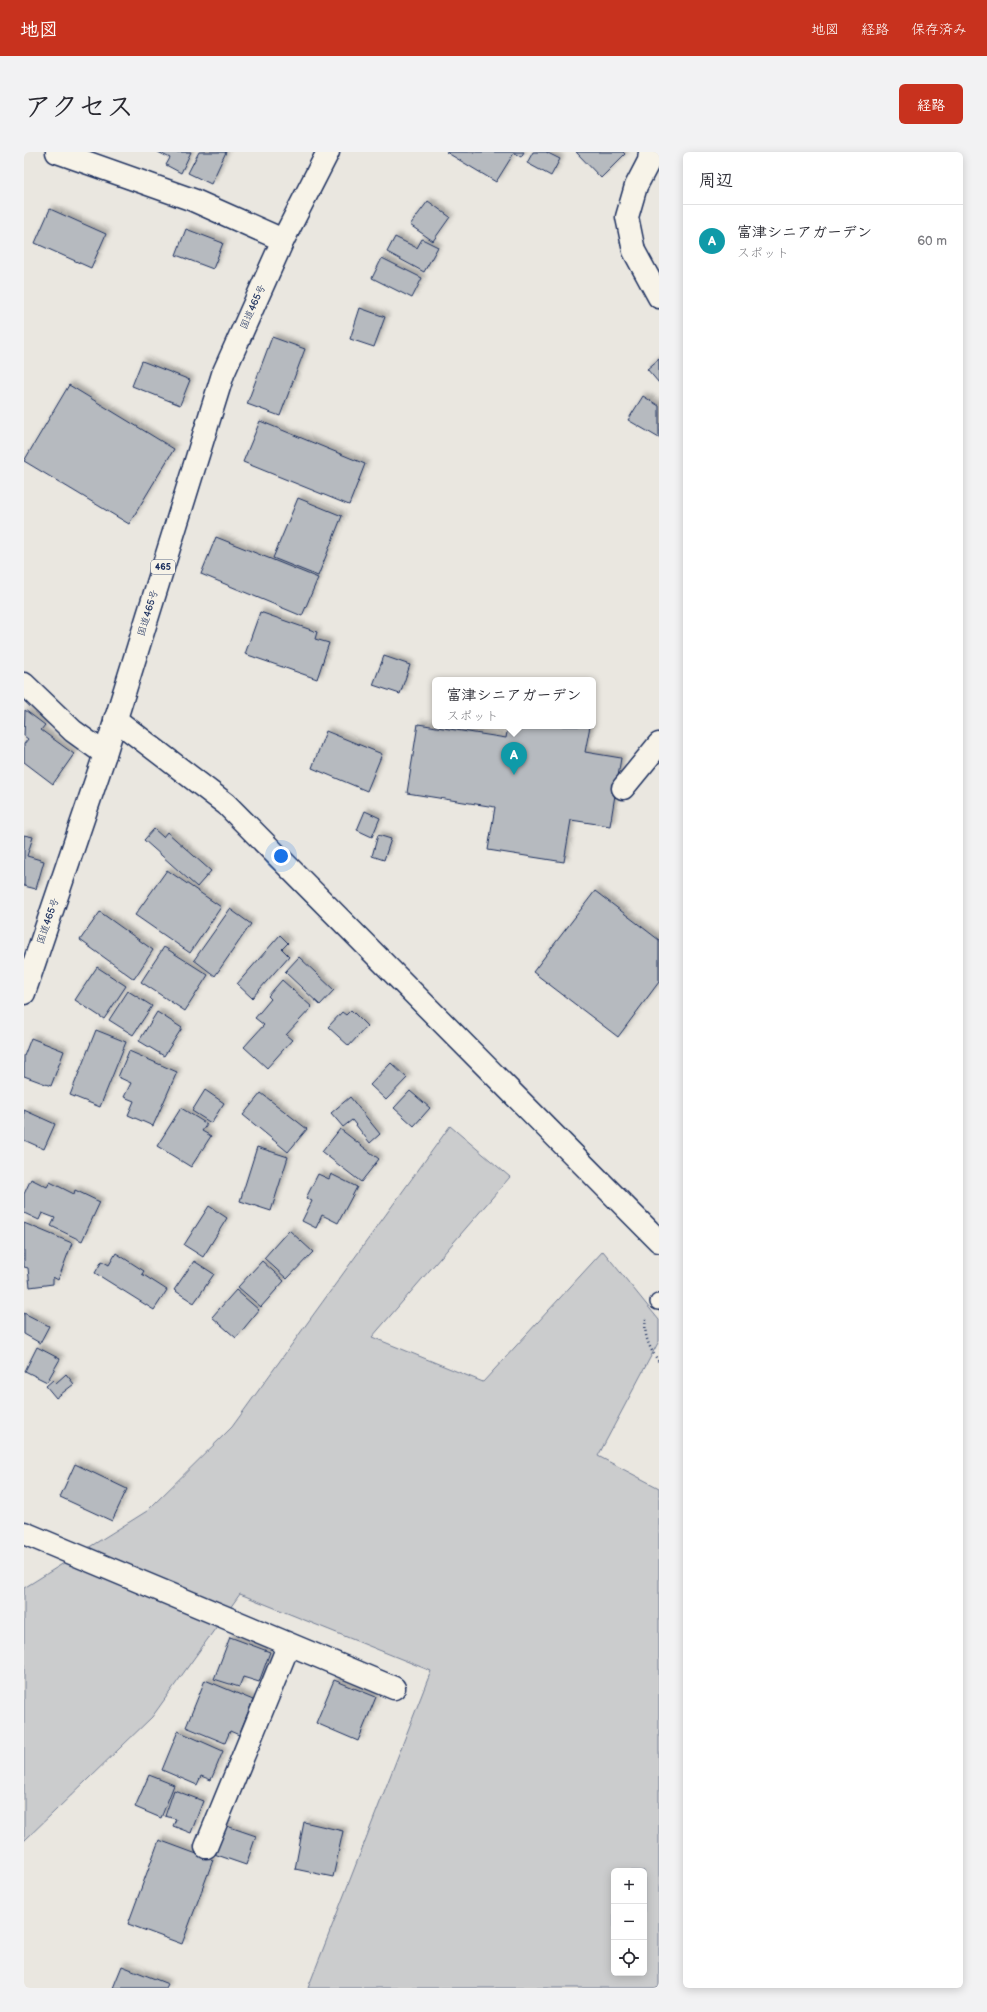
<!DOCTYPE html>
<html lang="ja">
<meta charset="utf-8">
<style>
body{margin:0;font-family:"Balsamiq Sans","Klee One",sans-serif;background:#f2f2f3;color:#2b2b33}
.controls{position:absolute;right:12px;bottom:12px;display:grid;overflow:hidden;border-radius:6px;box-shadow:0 2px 10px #0003}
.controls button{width:36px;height:36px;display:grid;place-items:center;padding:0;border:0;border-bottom:1px solid #e1e1e2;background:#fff;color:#2b2b33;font:20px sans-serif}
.you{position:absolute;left:257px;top:704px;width:14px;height:14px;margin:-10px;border:3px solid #fff;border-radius:50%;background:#1a73e8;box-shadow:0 0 0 6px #1a73e833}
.badge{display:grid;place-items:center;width:26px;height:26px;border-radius:50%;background:#c8321e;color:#fff;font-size:13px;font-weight:700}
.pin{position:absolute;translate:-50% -33px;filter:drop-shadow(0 1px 2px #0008)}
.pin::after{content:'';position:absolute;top:21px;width:14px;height:12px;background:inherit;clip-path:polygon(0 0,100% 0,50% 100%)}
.popup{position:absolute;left:408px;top:525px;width:164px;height:52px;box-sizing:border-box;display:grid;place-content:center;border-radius:6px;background:#fff;filter:drop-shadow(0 1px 3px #0005);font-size:13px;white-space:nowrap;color:#7c7c81}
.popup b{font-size:15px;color:#2b2b33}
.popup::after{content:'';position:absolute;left:50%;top:100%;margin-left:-8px;border:8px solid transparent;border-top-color:#fff}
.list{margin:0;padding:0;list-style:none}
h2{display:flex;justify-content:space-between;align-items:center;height:52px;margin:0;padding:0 16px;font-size:17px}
h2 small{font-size:13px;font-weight:400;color:#7c7c81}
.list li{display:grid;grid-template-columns:26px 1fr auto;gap:12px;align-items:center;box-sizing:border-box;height:72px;padding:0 16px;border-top:1px solid #e1e1e2}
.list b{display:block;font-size:15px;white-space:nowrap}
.list p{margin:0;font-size:13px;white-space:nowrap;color:#7c7c81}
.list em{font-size:13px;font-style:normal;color:#7c7c81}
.icon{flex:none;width:22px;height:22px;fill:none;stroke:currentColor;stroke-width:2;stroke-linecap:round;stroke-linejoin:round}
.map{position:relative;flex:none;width:635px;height:1836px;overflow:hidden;border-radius:6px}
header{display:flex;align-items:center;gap:24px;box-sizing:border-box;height:56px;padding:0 20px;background:#c8321e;color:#fff}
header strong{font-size:19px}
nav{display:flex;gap:22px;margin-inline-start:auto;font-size:14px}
.intro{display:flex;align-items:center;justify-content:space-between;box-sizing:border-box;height:96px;padding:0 24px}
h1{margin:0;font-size:28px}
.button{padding:10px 18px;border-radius:6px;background:#c8321e;color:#fff;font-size:14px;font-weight:700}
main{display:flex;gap:24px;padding:0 24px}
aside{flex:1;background:#fff;border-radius:6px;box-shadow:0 2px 10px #0003}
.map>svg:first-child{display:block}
.green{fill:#cbcccd;stroke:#737e96;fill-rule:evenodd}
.building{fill:#b6babf;stroke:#1b2f5e;filter:url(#shadow)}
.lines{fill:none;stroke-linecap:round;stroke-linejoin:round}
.lane-casing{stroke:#1b2f5e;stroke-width:18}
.street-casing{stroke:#1b2f5e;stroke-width:25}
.highway-casing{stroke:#1b2f5e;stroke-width:25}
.path{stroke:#1b2f5e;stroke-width:2.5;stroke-dasharray:1 3;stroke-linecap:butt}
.lane{stroke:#f7f3e8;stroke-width:15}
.street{stroke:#f7f3e8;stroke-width:22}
.highway{stroke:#f7f3e8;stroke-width:22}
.labels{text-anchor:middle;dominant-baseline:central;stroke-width:3.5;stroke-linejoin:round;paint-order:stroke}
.shield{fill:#f7f3e8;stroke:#5d6a87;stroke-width:1}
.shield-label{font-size:9px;font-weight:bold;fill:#1b2f5e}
.street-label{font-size:10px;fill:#1b2f5e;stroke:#f7f3e8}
</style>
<header>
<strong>地図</strong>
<nav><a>地図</a><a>経路</a><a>保存済み</a></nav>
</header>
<div class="intro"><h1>アクセス</h1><a class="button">経路</a></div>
<main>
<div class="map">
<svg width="635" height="1836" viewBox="0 0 635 1836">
<defs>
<filter id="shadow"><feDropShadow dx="3.5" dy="-3.5" stdDeviation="2" flood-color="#0004"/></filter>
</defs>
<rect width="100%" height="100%" fill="#eae7e0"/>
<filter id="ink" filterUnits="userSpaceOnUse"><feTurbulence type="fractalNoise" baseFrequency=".025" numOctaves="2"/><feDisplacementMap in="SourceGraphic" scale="8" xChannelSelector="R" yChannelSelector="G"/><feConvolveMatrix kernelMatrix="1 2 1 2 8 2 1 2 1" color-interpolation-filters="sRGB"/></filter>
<g filter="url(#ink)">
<path class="green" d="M426 974 486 1025 348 1185 459 1230 579 1099 635 1168V1189L574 1304 635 1336V1836H284L407 1519 216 1442 128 1565 0 1689V1436L123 1359 208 1275ZM590 1719H620V1821H590Z"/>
<path class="building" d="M134 0H167L157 21 142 13 146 6Z
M175 0H202L187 32 164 21Z
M422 0H500L497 5 490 1 472 30Z
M509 0H522L536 7 527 24 503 11Z
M552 0H599L601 2 577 26Z
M404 49 426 65 409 89 386 73Z
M26 57 82 82 67 116 11 91Z
M162 77 199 91 189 117 152 103Z
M371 85 393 96 398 87 414 95 400 120 363 100Z
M358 106 398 126 388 146 348 126Z
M336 156 361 165 350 195 326 187Z
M248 185 281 197 256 264 223 252Z
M635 207V231L623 217Z
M118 209 166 228 156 253 108 234Z
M45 233 150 297 105 372 0 309Z
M619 244 635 254V286L604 268Z
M236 269 341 312 325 353 219 310Z
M274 346 318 364 294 424 249 406Z
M192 385 294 426 278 464 177 422Z
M236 460 293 480 291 487 305 491 293 527 221 502Z
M360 504 386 513 376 542 349 533Z
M1 558 21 573 17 578 50 602 29 632 0 610V592L4 587 0 584Z
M394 572 482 586 484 574H566L561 600 597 606 586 674 547 668 540 710 464 698 471 655 383 641Z
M302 579 358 602 343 639 288 616Z
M341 659 356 666 348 685 333 678Z
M130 677 139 685 143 680 187 719 173 735 120 688Z
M0 683 9 685 3 704 20 709 12 737 0 734Z
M354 683 367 687 360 708 348 704Z
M143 718 197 755 166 801 111 763Z
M571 739 635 788V830L594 885 509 820Z
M206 757 227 772 191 824 170 808Z
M76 760 129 798 110 827 56 788Z
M256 783 264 791 258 797 265 804 228 846 213 832Z
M140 795 184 823 161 859 117 830Z
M275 805 310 838 296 853 261 820Z
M73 815 102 834 80 867 51 848Z
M258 828 288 855 262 883 268 888 243 916 220 895 240 873 231 866 247 847 244 844Z
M104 839 128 854 109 883 85 868Z
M327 858 343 874 325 894 304 875 318 860 322 863Z
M133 860 158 876 140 904 115 889Z
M72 878 102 890 76 955 46 943Z
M7 886 40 899 27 934 0 924V904Z
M105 899 153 920 129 974 104 963 110 949 100 945 107 931 94 925Z
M367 911 383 926 362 948 346 933Z
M181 938 200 951 187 971 168 959Z
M386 939 406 956 390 974 370 956Z
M237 941 283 977 264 1000 219 963Z
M326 945 356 982 346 991 328 968 319 975 307 961Z
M157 956 183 972 178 979 187 984 167 1015 133 994Z
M0 958 31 972 20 997 0 988Z
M316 977 355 1007 337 1030 298 1000Z
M233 995 264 1005 247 1059 216 1049Z
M294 1022 305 1027 307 1022 333 1035 314 1071 298 1063 292 1076 278 1069 288 1049 282 1046Z
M7 1027 23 1035 26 1030 50 1042 51 1038 76 1050 58 1089 27 1074 31 1066 18 1061 15 1068 0 1061V1042Z
M185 1054 203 1066 179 1105 160 1093Z
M0 1071 48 1091 34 1128 29 1125V1132L6 1135 4 1116 0 1115Z
M265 1078 289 1100 263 1127 240 1106Z
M92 1101 120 1119 118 1122 143 1138 130 1158 71 1121 78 1109 85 1113Z
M170 1109 190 1122 170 1151 150 1138Z
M238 1109 260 1129 237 1155 214 1135Z
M212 1138 235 1158 212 1186 188 1165Z
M0 1161 25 1174 16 1191 0 1182Z
M13 1195 36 1207 23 1230 1 1219Z
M42 1222 50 1232 32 1246 22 1234 29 1228 32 1231Z
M51 1312 103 1337 88 1369 36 1345Z
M206 1485 246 1500 235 1530 219 1525 215 1535 190 1527Z
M181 1528 229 1548 215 1583 206 1579 201 1591 162 1575Z
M310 1528 352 1545 334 1589 292 1571Z
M154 1579 199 1599 187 1628 177 1624 173 1633 138 1618Z
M125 1623 150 1633 137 1666 111 1655Z
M150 1638 179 1649 167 1681 149 1674 152 1667 141 1664Z
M280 1670 319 1679 309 1725 271 1717Z
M200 1673 232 1684 222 1713 190 1702Z
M135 1688 189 1708 158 1792 104 1772Z
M98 1814 144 1832 142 1836H89Z"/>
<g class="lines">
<defs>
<path id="lane" d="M634 1150H635"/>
<path id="street" d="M33 0 169 48 259 88
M626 0 625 9 612 34 603 65 610 99 635 145
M0 532 49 579 81 602
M91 567 202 652 635 1089
M599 636 635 592
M0 1381 370 1536
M182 1695 265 1492"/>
<path id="highway" d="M0 841 81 602 199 222 259 88 304 0"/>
</defs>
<use href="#lane" class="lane-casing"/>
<use href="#street" class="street-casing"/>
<use href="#highway" class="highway-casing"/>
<path class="path" d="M622 1167C619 1184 626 1197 635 1210"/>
<use href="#lane" class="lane"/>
<use href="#street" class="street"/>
<use href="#highway" class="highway"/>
</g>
</g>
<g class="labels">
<rect class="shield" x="127" y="408" width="24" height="14" rx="3"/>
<g class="shield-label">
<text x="139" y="415">465</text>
</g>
<g class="street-label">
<text transform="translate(229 155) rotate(-66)">国道465号</text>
<text transform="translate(124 461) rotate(-73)">国道465号</text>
<text transform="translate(24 769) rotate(-71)">国道465号</text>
</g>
</g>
</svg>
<div class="controls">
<button>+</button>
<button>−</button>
<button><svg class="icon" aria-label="locate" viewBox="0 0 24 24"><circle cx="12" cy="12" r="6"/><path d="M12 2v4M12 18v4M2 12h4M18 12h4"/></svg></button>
</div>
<div class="you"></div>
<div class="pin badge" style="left:490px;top:623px;background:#0f9aa8">A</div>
<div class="popup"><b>富津シニアガーデン</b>スポット</div>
</div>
<aside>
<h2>周辺<small></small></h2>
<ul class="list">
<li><span class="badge" style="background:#0f9aa8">A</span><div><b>富津シニアガーデン</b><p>スポット</p></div><em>60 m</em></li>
</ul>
</aside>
</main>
